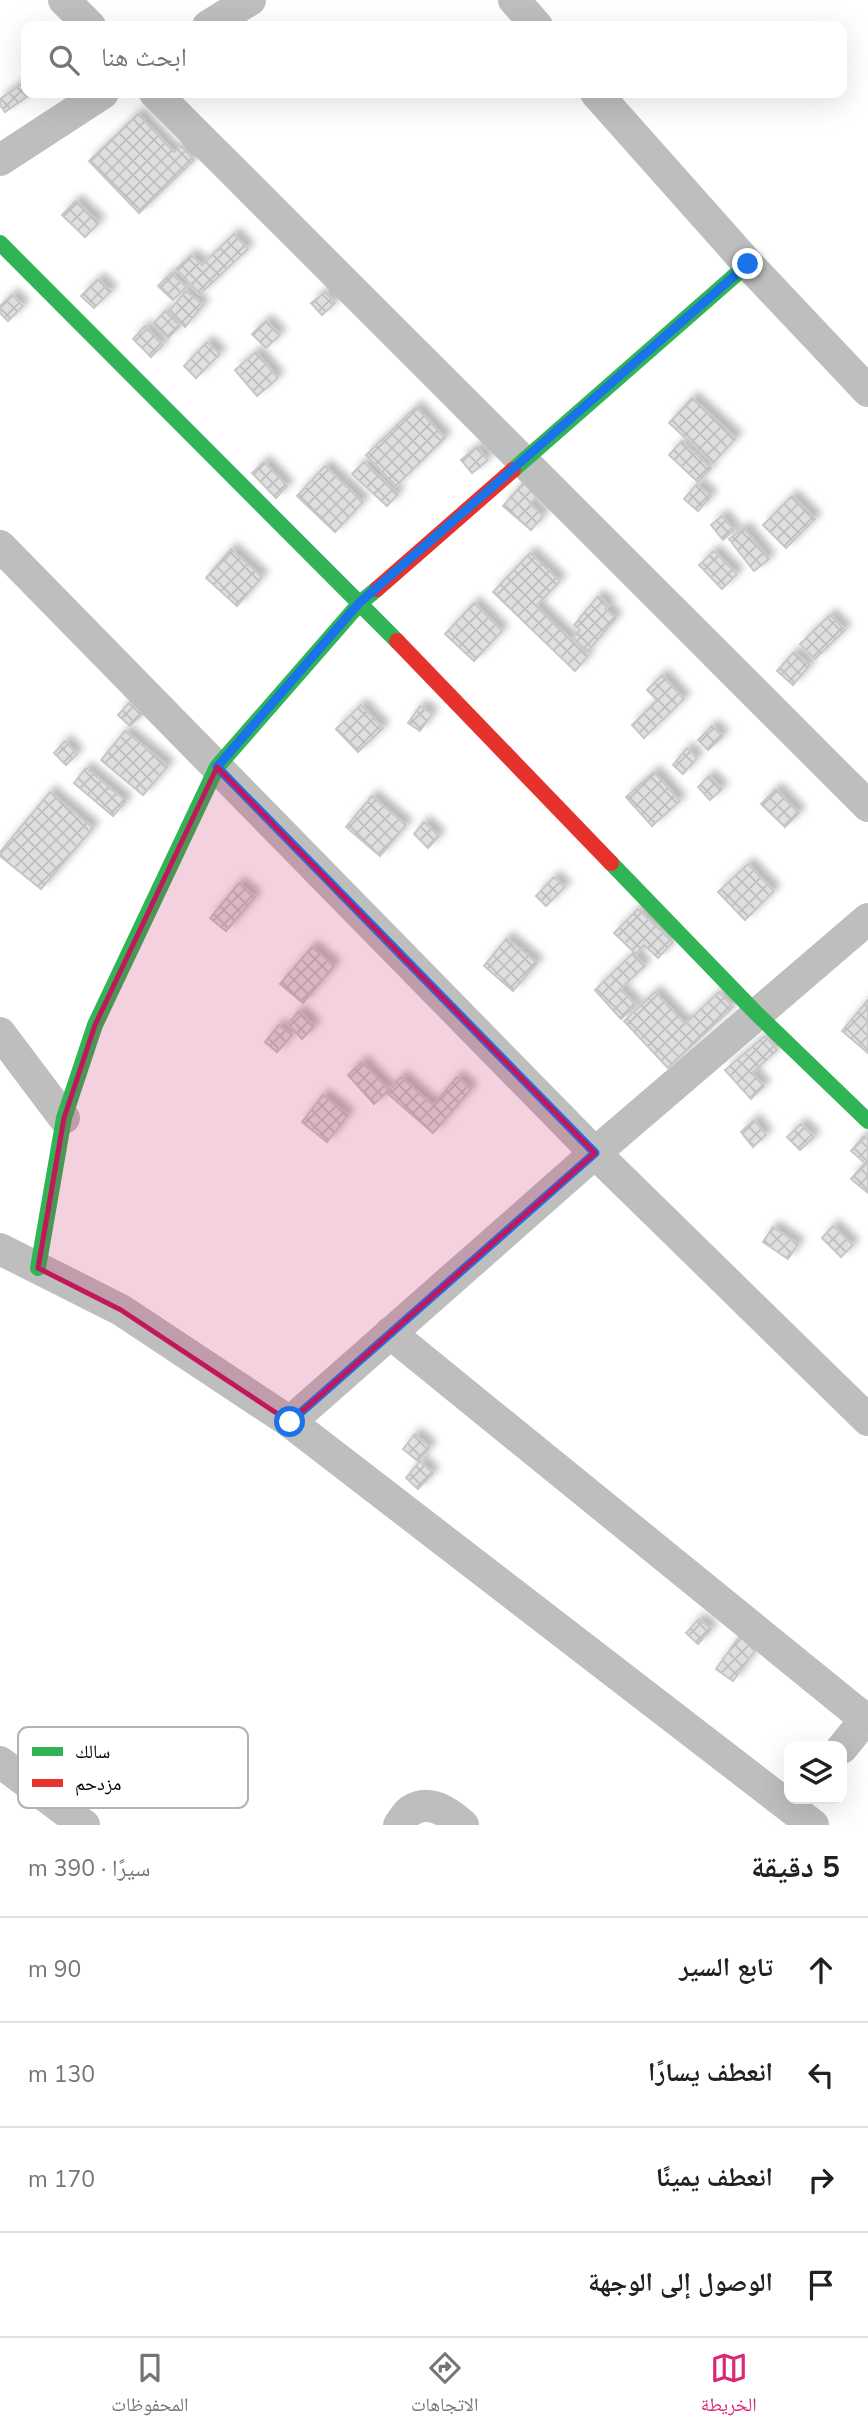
<!DOCTYPE html>
<html lang="ar">
<meta charset="utf-8">
<style>
body{margin:0;font-family:"Nunito Sans","Noto Naskh Arabic",sans-serif;background:#f2f2f2;color:#202124;direction:rtl}
.controls{position:absolute;right:21px;bottom:21px;display:grid;overflow:hidden;border-radius:14px;box-shadow:0 7px 28px #0002}
.controls button{width:63px;height:63px;display:grid;place-items:center;padding:0;border:0;border-bottom:2px solid #e0e0e0;background:#fff;color:#202124;font:35px sans-serif}
.stop{position:absolute;width:21px;height:21px;margin:-16px;border:5px solid #1a73e8;border-radius:50%;background:#fff}
.stop.end{background:#1a73e8;border-color:#fff;box-shadow:0 2px 7px #0008}
.list{margin:0;padding:0;list-style:none}
h2{display:flex;justify-content:space-between;align-items:center;height:91px;margin:0;padding:0 28px;font-size:30px}
h2 small{font-size:23px;font-weight:400;color:#757577}
.list li{display:grid;grid-template-columns:46px 1fr auto;gap:21px;align-items:center;box-sizing:border-box;height:105px;padding:0 28px;border-top:2px solid #e0e0e0}
.list b{display:block;font-size:26px;white-space:nowrap}
.list em{font-size:23px;font-style:normal;color:#757577}
.icon{flex:none;width:38px;height:38px;fill:none;stroke:currentColor;stroke-width:2;stroke-linecap:round;stroke-linejoin:round}
.map{position:relative;flex:none;width:868px;height:1825px;overflow:hidden;direction:ltr}
.search{position:absolute;background:#fff;box-shadow:0 7px 28px #0002;left:21px;right:21px;top:21px;height:77px;display:flex;align-items:center;gap:18px;box-sizing:border-box;padding:0 24px;border-radius:14px;color:#757577;font-size:26px}
.sheet{height:511px;background:#fff}
nav{display:flex;justify-content:space-around;align-items:center;box-sizing:border-box;height:98px;border-top:2px solid #e0e0e0;background:#fff;font-size:19px;color:#757577}
nav a{display:grid;justify-items:center;gap:4px}
nav .on{color:#db2777}
.map>svg:first-child{display:block}
.building{fill:url(#building-cross-hatch);stroke:#c7c7c7;stroke-width:2;filter:url(#shadow)}
.lines{fill:none;stroke-linecap:round;stroke-linejoin:round}
.street{stroke:#bebebe;stroke-width:32}
.fast{stroke:#30b455;stroke-width:16}
.jam{stroke:#e5322d;stroke-width:16}
.route{stroke:#1a73e8;stroke-width:9}
.marked{fill:#c2185b;fill-opacity:0.2;stroke:#c2185b;stroke-width:5;stroke-linejoin:round}
.key{fill:#fff;stroke:#b2b2b2;stroke-width:2}
.key-label{font-size:19px;fill:#000}
</style>
<div class="map">
<svg width="868" height="1825" viewBox="0 0 868 1825">
<defs>
<pattern id="building-cross-hatch" width="8" height="8" patternUnits="userSpaceOnUse" patternTransform="scale(1.75)"><rect width="8" height="8" fill="#dfdfdf"/><path d="M0 0l8 8M0 8l8-8" fill="none" stroke="#bebebe"/></pattern>
<filter id="shadow"><feDropShadow dx="6" dy="-6" stdDeviation="3.5" flood-color="#0004"/></filter>
</defs>
<rect width="100%" height="100%" fill="#fff"/>
<path class="building" d="M26 81V93H32L5 112 0 105V99Z
M138 114 174 152 181 146 194 160 139 213 89 161Z
M76 201 99 223 85 237 62 215Z
M234 234 248 249 200 294 176 269 191 255 202 265Z
M171 273 186 287 173 300 158 286Z
M98 279 111 291 94 308 81 296Z
M186 291 203 305 185 327 168 312Z
M325 292 335 303 322 315 311 303Z
M12 295 23 306 8 321 0 313V306Z
M165 311 180 326 168 338 153 324Z
M266 321 280 335 266 348 252 334Z
M145 326 163 345 151 357 133 339Z
M207 342 220 354 196 378 184 366Z
M256 352 278 378 257 396 235 370Z
M692 398 736 438 713 463 669 423Z
M416 407 445 438 396 486 366 455Z
M682 441 711 468 698 482 669 455Z
M477 447 488 460 472 473 461 460Z
M264 462 287 486 276 498 252 473Z
M364 462 398 494 387 506 352 474Z
M325 466 363 502 335 532 297 496Z
M526 480 540 492 530 504 543 516 531 530 503 506Z
M697 484 711 496 698 511 684 499Z
M792 496 815 519 786 548 763 525Z
M722 516 734 530 723 540 711 525Z
M744 528 769 559 754 571 729 539Z
M231 549 262 577 237 606 206 578Z
M714 551 737 574 722 589 699 565Z
M530 553 560 581 536 606 588 656 575 671 493 592Z
M598 596 609 605 605 609 616 618 588 651 573 638 580 630 574 625Z
M474 603 502 631 474 661 445 634Z
M830 615 845 630 815 659 800 644Z
M794 652 810 665 793 685 777 671Z
M662 675 684 699 644 738 632 725 657 700 647 690Z
M131 701 144 712 130 726 118 715Z
M361 705 383 728 358 752 336 729Z
M420 706 432 714 420 731 408 723Z
M712 726 723 736 708 750 698 740Z
M125 731 168 766 143 795 101 760Z
M65 741 77 754 66 765 54 753Z
M687 748 697 758 683 774 673 765Z
M86 768 126 801 113 816 74 783Z
M654 772 680 801 652 826 626 797Z
M709 776 722 789 710 800 698 787Z
M776 789 799 813 785 827 761 804Z
M50 792 93 828 41 889 0 856V852Z
M372 796 406 825 380 856 346 827Z
M424 822 439 836 428 848 414 834Z
M748 864 774 891 745 920 718 892Z
M554 877 565 887 546 906 536 896Z
M239 883 255 897 226 931 210 918Z
M638 909 673 942 658 958 644 945 636 954 614 933Z
M507 938 537 963 513 991 484 966Z
M312 947 334 966 303 1003 280 984Z
M633 953 645 966 620 989 636 1005 621 1019 595 990Z
M655 992 685 1024 719 992 733 1007 668 1068 624 1021Z
M868 1000V1053L842 1031Z
M299 1011 314 1026 302 1039 288 1024Z
M279 1025 292 1035 277 1052 265 1042Z
M765 1036 777 1050 752 1073 764 1086 751 1099 725 1070Z
M362 1062 389 1090 374 1104 348 1075Z
M401 1077 433 1105 457 1077 471 1089 433 1133 387 1093Z
M323 1095 348 1115 327 1142 302 1122Z
M754 1120 766 1135 753 1147 741 1132Z
M801 1124 814 1137 800 1150 787 1137Z
M864 1136 868 1140V1193L851 1179 865 1163 851 1151Z
M833 1226 853 1245 841 1257 822 1238Z
M773 1227 798 1244 788 1259 763 1242Z
M415 1434 430 1447 418 1461 403 1449Z
M420 1461 433 1473 418 1489 406 1478Z
M699 1619 711 1629 698 1644 686 1633Z
M742 1633 759 1645 733 1681 716 1669Z"/>
<g class="lines">
<path class="street" d="M64 0 90 26
M514 0 537 26
M208 26 250 0
M155 93 868 806
M596 93 748 264 868 391
M0 160 103 93
M0 546 595 1153 868 1420
M0 1033 64 1118
M0 1249 121 1310 290 1422 813 1825
M390 1333 865 1719
M290 1422 595 1153 868 919
M842 1748 868 1716
M0 1762 84 1825
M399 1825C402 1821 406 1814 410 1811 429 1798 448 1812 463 1825"/>
<path class="fast" d="M0 243 397 641
M513 470 748 264
M611 863 757 1014 868 1121
M38 1268 64 1118 95 1025 217 767 360 603 377 589"/>
<path class="jam" d="M377 589 513 470
M397 641 611 863"/>
</g>
<g class="lines">
<path class="route" d="M290 1422 595 1153 217 767 359 603 748 264"/>
</g>
<path class="marked" d="M217 767 595 1153 290 1422 121 1310 38 1268 64 1118 95 1025Z"/>
<rect x="18" y="1727" width="230" height="81" rx="10" class="key"/>
<rect x="32" y="1747" width="31" height="9" fill="#30b455"/>
<rect x="32" y="1779" width="31" height="8" fill="#e5322d"/>
<g class="key-label">
<text x="75" y="1758">سالك</text>
<text x="75" y="1790">مزدحم</text>
</g>
</svg>
<div class="controls">
<button><svg class="icon" aria-label="layers" viewBox="0 0 24 24"><path d="M12 4l9 5-9 5-9-5zM3 14l9 5 9-5"/></svg></button>
</div>
<div class="stop" style="left:290px;top:1422px"></div>
<div class="stop end" style="left:748px;top:264px"></div>
<div class="search"><svg class="icon" aria-label="search" viewBox="0 0 24 24"><circle cx="10" cy="10" r="6"/><path d="M15 15l6 6"/></svg>ابحث هنا</div>
</div>
<section class="sheet">
<h2>5 دقيقة<small>سيرًا · 390 m</small></h2>
<ul class="list">
<li><svg class="icon" aria-label="ahead" viewBox="0 0 24 24"><path d="M12 20V5M6 11l6-6 6 6"/></svg><div><b>تابع السير</b></div><em>90 m</em></li>
<li><svg class="icon" aria-label="left" viewBox="0 0 24 24"><path d="M17 20v-9H6M10 6l-5 5 5 5"/></svg><div><b>انعطف يسارًا</b></div><em>130 m</em></li>
<li><svg class="icon" aria-label="right" viewBox="0 0 24 24"><path d="M7 20v-9h11M14 6l5 5-5 5"/></svg><div><b>انعطف يمينًا</b></div><em>170 m</em></li>
<li><svg class="icon" aria-label="arrive" viewBox="0 0 24 24"><path d="M6 21V4h12l-3 4 3 4H6"/></svg><div><b>الوصول إلى الوجهة</b></div></li>
</ul>
</section>
<nav>
<a class="on"><svg class="icon" aria-label="map" viewBox="0 0 24 24"><path d="M3 6l6-2 6 2 6-2v14l-6 2-6-2-6 2zM9 4v14M15 6v14"/></svg>الخريطة</a>
<a><svg class="icon" aria-label="directions" viewBox="0 0 24 24"><path d="M12 3l9 9-9 9-9-9zM9 14v-3h6M13 9l2 2-2 2"/></svg>الاتجاهات</a>
<a><svg class="icon" aria-label="saved" viewBox="0 0 24 24"><path d="M7 4h10v16l-5-4-5 4z"/></svg>المحفوظات</a>
</nav>
